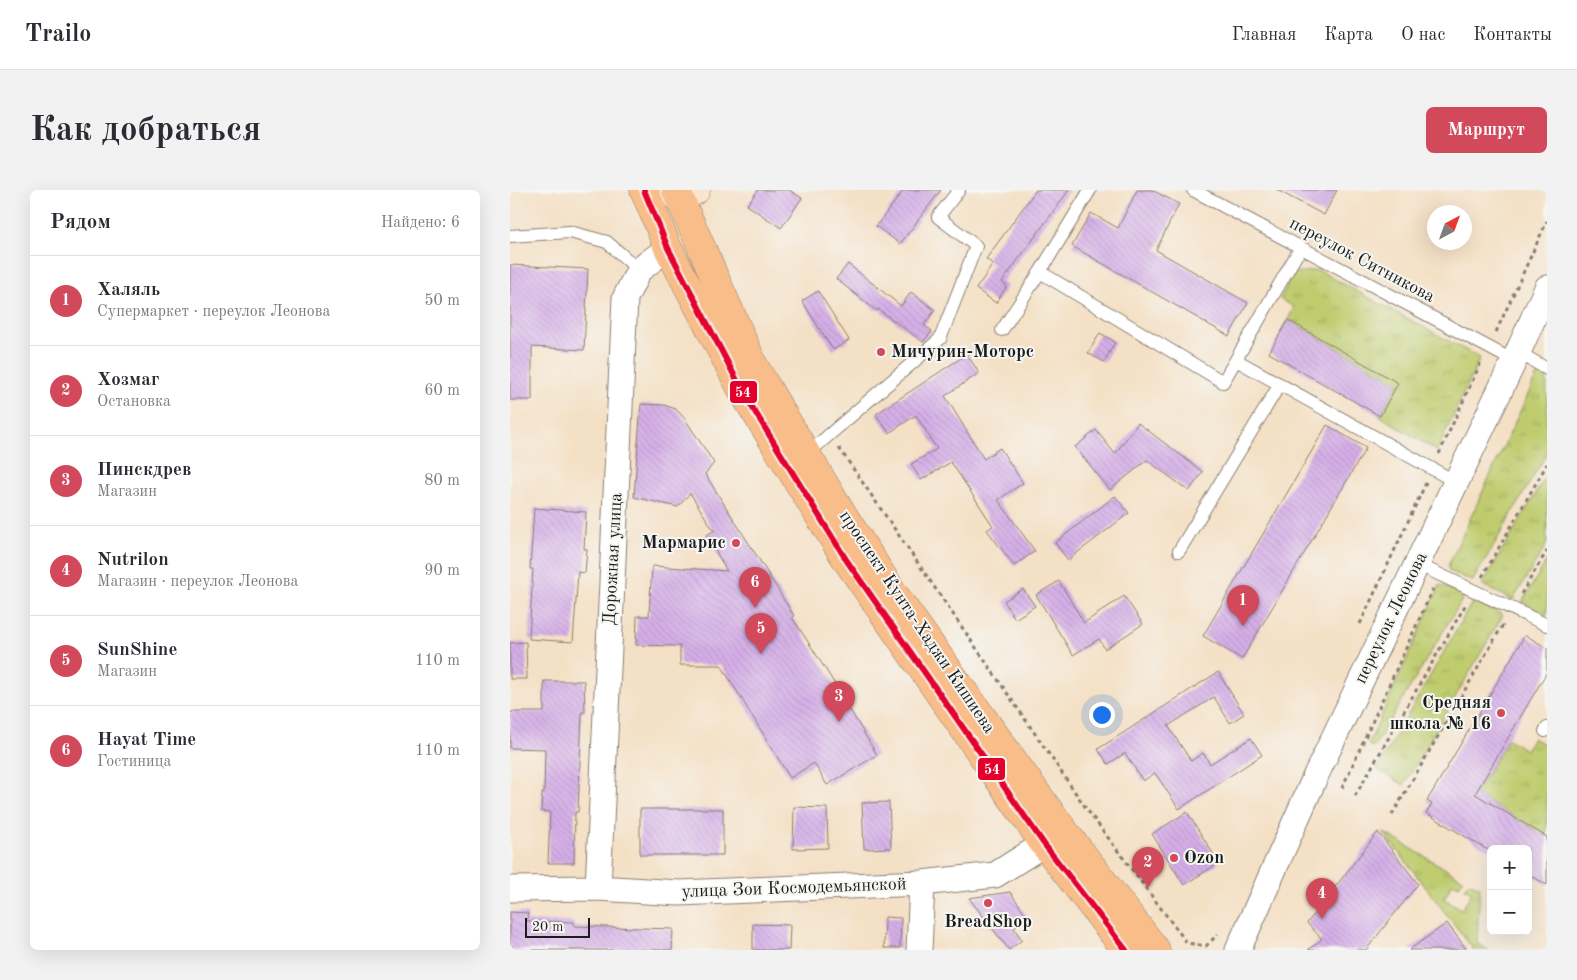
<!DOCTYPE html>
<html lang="ru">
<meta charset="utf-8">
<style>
body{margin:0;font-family:"Old Standard TT",serif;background:#f2f2f3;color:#2b2b33}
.controls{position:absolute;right:15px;bottom:15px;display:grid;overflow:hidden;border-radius:8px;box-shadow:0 5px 20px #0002}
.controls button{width:45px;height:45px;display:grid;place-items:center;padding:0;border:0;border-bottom:1px solid #e1e1e2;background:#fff;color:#2b2b33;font:25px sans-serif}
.compass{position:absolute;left:917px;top:15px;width:45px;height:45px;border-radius:50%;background:#fff;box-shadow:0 5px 20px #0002;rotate:41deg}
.scale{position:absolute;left:15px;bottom:12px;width:65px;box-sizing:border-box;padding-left:5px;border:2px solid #1c1c1c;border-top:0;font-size:14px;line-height:18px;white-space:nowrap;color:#1c1c1c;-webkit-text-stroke:4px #f6f6f2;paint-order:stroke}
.you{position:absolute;left:591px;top:524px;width:18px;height:18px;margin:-12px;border:4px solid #fff;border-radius:50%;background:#1a73e8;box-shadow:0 0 0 8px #1a73e833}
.badge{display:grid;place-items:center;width:32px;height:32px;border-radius:50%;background:#d1495b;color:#fff;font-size:16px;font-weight:700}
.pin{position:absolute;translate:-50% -41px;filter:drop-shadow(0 1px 2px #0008)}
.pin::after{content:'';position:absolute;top:26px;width:18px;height:15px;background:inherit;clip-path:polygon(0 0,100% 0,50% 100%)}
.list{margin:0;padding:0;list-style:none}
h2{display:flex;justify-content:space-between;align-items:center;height:65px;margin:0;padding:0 20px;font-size:21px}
h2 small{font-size:16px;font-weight:400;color:#7c7c81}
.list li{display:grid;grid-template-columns:32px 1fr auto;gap:15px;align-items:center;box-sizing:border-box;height:90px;padding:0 20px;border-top:1px solid #e1e1e2}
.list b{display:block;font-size:19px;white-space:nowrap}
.list p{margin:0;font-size:16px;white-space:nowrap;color:#7c7c81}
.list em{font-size:16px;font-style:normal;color:#7c7c81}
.map{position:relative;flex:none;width:1037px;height:760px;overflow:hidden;border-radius:8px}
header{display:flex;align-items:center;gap:30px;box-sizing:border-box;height:70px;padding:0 25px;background:#fff;border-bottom:1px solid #e1e1e2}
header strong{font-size:24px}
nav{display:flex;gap:28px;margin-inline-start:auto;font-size:18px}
.intro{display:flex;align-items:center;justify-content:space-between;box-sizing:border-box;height:120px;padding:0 30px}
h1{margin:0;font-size:35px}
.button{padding:12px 22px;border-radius:8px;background:#d1495b;color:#fff;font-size:18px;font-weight:700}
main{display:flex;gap:30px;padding:0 30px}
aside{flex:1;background:#fff;border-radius:8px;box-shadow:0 5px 20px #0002}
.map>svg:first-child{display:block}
.grass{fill:url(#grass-tufts);stroke:#6e7445}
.building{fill:url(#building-back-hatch)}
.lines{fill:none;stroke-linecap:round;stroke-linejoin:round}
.lane-casing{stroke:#887e70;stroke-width:14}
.street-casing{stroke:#887e70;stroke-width:27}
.secondary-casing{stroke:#887e70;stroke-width:29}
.primary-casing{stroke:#887e70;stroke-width:29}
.path{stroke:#887e70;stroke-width:3;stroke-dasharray:4 4;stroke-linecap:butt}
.lane{stroke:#fff;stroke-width:12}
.street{stroke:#fff;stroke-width:25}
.secondary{stroke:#fce5d0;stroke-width:28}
.primary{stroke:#f8bd89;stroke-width:28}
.bus-1-casing{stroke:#f6f6f2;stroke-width:10}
.bus-1{stroke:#e4002b;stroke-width:6}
.poi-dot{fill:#d1495b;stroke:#f6f6f2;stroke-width:2}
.labels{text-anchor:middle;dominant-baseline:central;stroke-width:4;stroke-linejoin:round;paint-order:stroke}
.street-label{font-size:18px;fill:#1c1c1c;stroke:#f6f6f2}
.poi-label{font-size:18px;font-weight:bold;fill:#1c1c1c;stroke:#f6f6f2;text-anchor:start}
.line-badge{stroke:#f6f6f2;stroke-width:2}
.badge-label{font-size:14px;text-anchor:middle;font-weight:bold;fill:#fff}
</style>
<header>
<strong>Trailo</strong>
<nav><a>Главная</a><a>Карта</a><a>О нас</a><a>Контакты</a></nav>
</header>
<div class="intro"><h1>Как добраться</h1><a class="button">Маршрут</a></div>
<main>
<aside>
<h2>Рядом<small>Найдено: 6</small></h2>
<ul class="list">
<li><span class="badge">1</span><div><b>Халяль</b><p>Супермаркет · переулок Леонова</p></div><em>50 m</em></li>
<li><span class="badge">2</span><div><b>Хозмаг</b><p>Остановка</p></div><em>60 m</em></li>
<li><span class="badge">3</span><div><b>Пинскдрев</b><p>Магазин</p></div><em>80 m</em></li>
<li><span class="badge">4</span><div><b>Nutrilon</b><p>Магазин · переулок Леонова</p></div><em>90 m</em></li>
<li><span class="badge">5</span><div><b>SunShine</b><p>Магазин</p></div><em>110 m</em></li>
<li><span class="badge">6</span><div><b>Hayat Time</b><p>Гостиница</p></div><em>110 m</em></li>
</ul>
</aside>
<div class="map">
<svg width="1037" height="760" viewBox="0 0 1037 760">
<defs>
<pattern id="grass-tufts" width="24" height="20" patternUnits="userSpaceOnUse" patternTransform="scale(1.25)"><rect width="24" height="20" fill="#bfcc6e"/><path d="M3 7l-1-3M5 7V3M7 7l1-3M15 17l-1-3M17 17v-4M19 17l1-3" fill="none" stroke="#a4af5f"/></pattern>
<pattern id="building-back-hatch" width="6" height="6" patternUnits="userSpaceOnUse" patternTransform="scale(1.25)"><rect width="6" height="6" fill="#d6afe8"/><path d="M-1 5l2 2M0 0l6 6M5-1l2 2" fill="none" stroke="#b796c6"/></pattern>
</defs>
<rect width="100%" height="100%" fill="#f6f6f2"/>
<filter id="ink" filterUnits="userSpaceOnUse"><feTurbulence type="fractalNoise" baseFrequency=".02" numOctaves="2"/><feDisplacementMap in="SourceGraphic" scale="10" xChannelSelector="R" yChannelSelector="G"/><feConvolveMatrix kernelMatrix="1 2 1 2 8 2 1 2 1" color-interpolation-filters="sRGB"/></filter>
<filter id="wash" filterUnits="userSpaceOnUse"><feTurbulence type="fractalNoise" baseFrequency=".0096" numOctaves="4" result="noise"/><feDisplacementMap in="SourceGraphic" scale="20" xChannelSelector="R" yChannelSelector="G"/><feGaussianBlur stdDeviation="1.12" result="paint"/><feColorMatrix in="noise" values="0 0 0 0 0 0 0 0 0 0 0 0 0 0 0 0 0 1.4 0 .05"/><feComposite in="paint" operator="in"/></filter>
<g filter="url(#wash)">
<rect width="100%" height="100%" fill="#f4e0c5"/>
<path class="grass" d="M808 80 970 168 927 261 870 226 888 193 778 130 784 117 770 109 784 83Z
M1028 183 1037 187V263L963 391 939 381 938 376Z
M1037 284V354L1003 410 972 395Z
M1037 370V426L1012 412Z
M930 395 955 405 864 557 858 555Z
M963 411 993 425 894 595 867 579Z
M1023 548 1037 556V647L965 604 998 549 1016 560Z
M873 642 953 689 949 696 942 693 934 709 952 719 962 703 955 698 959 692 970 697 967 753 979 760H964Z"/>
<g id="blocks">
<path class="building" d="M248 0H279L292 8 271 38 237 15Z
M394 0H431L390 54 366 36Z
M526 0H559L492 92 497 96 486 113 466 99 483 74 476 69Z
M627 0H642L669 14 646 60 738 113 719 146 562 56 581 23 608 38Z
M767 0H827L814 25Z
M338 74 391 116 401 102 425 120 414 135 422 141 413 152 368 119 367 121 326 89Z
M0 75 78 79 74 160 22 157V210H0Z
M308 101 339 150 323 160 292 111Z
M778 130 888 193 870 226 759 163Z
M590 143 605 152 594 172 578 163Z
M457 164 469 183 435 206 474 269 490 258 513 293 488 310 525 361 504 376 477 340 483 336 441 272 411 290 401 274 427 259 406 225 379 243 366 224Z
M131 214 154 215 166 219 175 229 204 273 195 284 257 382 284 426 282 427 318 483 367 565 317 595 304 573 280 588 211 475H170V456L126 455 127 426H139L142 376 217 381 196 345 204 341 180 303 168 317 124 307Z
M628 233 693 282 679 301 637 270 600 300 565 257 586 240 605 264Z
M817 235 856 258 732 469 693 446Z
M605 306 619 323 558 370 545 353Z
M24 318 76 322 74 359H77L75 383 68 382 63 452 19 449 23 379H20Z
M549 391 574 433 614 406 633 434 595 459 589 449 563 465 526 405Z
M513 399 525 416 505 429 494 411Z
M1015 445 1037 458V482L965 604 1037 647V695L1018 684V659H976L916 623 922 614 917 611Z
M16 452 17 489H0V453Z
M708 482 734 524 720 533 704 507 658 536 681 571 693 563 700 574 741 548 752 565 669 619 645 583 633 591 615 563 598 574 588 559Z
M34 491H74L75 522H72L68 622H65L64 673H38L40 622 31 621 32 603H34L35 559 0 558V522H34Z
M379 612 381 658 354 659 352 613Z
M284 617 317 618 318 658 283 659Z
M130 619H213V665H130Z
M677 622 709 673 674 695 642 644Z
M868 642 908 694 856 760H798L812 749 797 733Z
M500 702 517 726 504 738 512 750 499 760 459 708Z
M0 722 18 723 17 731 64 732V736L163 739 162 760H0Z
M375 727 391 728 390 758H374Z
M937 733 957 760H899Z
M243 734 280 735 279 760H243Z"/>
</g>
</g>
<g filter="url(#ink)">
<use href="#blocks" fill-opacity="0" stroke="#887e70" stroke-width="1"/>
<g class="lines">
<defs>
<path id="lane" d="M683 0 1004 171
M0 46 60 42 97 52 129 80
M530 82 713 192 791 57
M492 140 530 82 580 0
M1008 162 1037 179
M726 170 946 292
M297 264 430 149 466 56 428 27 449 0
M669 361 770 194
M907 374 1037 435
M1035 541 1037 538"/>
<path id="street" d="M88 698 115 108 129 80 158 58
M0 699 88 698 169 703 412 693 485 685 550 644
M409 760 412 693
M728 760 806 585 1004 171 1037 98"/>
<path id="secondary" d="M159 0 170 10 186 0"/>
<path id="primary" d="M134 0 158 58 234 204 337 371 534 654 616 760
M166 0 244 176 325 312 384 404 543 626 646 760"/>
</defs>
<use href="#lane" class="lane-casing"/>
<use href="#street" class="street-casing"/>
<use href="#secondary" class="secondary-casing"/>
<use href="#primary" class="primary-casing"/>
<path class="path" d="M986 142 1037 31
M329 258 578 621 677 753 696 756 708 744
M929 264 971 172
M972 387 1037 274
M1011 404 1037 361
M850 434 916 293
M832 598 923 399
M845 606 956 414
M882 625 994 433"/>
<use href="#lane" class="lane"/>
<use href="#street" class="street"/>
<use href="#secondary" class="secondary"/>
<use href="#primary" class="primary"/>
<defs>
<path id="bus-1" d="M134 0 158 58 234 204 337 371 534 654 616 760"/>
</defs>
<use href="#bus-1" class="bus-1-casing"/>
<use href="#bus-1" class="bus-1"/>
</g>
</g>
<g class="poi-dot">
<circle cx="371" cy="162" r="5"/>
<circle cx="226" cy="353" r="5"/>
<circle cx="991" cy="523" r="5"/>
<circle cx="664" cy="668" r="5"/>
<circle cx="478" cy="713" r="5"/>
</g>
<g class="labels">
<g class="street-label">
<text transform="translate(852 70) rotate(28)">переулок Ситникова</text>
<text transform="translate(103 369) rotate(-87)">Дорожная улица</text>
<text transform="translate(881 428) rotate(-64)">переулок Леонова</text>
<text transform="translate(407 432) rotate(56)">проспект Кунта-Хаджи Кишиева</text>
<text transform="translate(284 698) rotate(-2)">улица Зои Космодемьянской</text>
</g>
<g class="poi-label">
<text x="381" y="162">Мичурин-Моторс</text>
<text x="216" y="353" text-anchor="end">Мармарис</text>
<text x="981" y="513" text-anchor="end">Средняя<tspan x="981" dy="21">школа № 16</tspan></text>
<text x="674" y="668">Ozon</text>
<text x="478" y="732" text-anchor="middle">BreadShop</text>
</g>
</g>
<g class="line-badge">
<rect x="219" y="190" width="29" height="24" rx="5" fill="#e4002b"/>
<rect x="467" y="567" width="29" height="24" rx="5" fill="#e4002b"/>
</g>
<g class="badge-label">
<text x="233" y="207">54</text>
<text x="482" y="584">54</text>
</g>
</svg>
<div class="controls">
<button>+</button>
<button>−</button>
</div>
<svg class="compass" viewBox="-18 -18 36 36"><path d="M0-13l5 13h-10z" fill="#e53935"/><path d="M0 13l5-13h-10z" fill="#7c7c81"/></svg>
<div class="scale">20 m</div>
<div class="you"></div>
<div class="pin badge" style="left:733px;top:436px">1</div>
<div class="pin badge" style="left:638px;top:698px">2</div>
<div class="pin badge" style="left:329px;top:532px">3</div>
<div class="pin badge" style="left:812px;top:729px">4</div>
<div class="pin badge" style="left:251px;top:464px">5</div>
<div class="pin badge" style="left:245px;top:418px">6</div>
</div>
</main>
